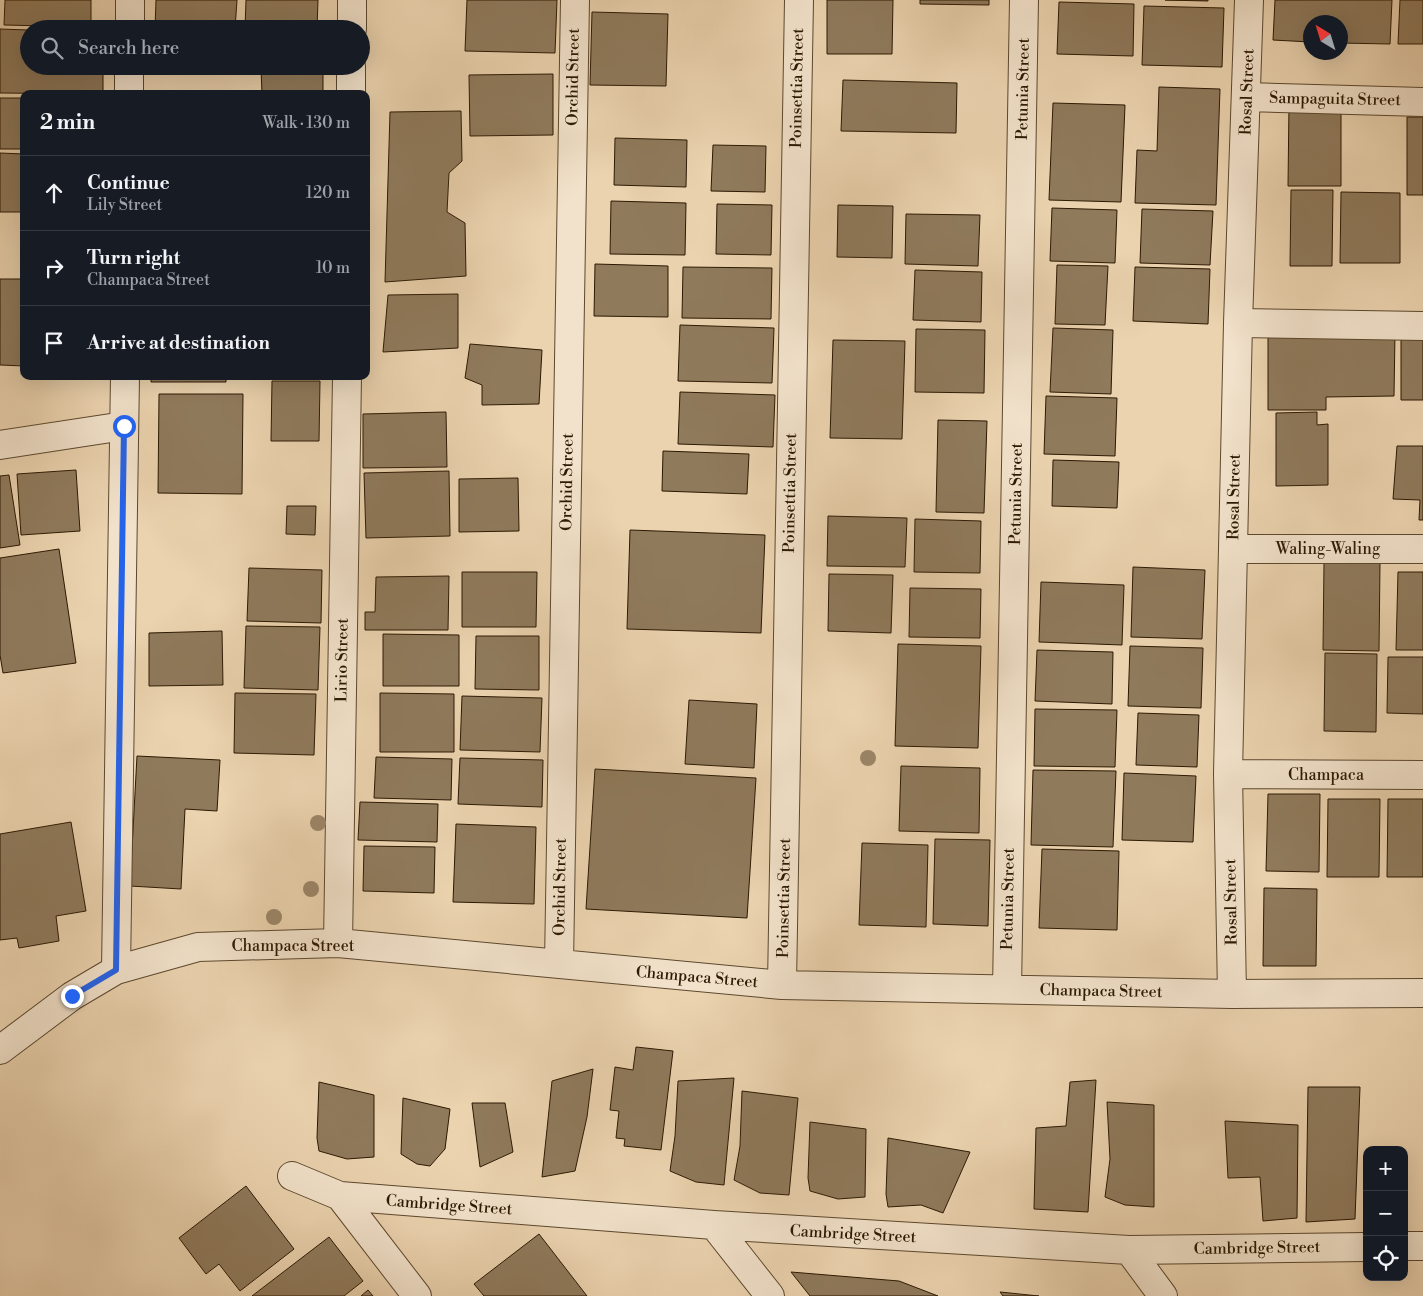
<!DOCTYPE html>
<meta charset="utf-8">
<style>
body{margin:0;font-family:"Libre Bodoni",serif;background:#242831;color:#f1f3f6}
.controls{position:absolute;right:15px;bottom:15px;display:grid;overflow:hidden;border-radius:10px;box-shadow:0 5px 20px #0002}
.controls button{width:45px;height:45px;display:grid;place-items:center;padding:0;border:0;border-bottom:1px solid #363941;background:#171b24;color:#f1f3f6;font:25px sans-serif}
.compass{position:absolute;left:1303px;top:15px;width:45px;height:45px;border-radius:50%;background:#171b24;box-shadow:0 5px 20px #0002;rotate:322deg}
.stop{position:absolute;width:15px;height:15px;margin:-11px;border:4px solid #2563eb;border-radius:50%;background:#fff}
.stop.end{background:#2563eb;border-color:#fff;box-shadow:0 1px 5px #0008}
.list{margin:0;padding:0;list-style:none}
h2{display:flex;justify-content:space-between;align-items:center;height:65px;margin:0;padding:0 20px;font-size:21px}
h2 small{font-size:16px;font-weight:400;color:#9ea1a6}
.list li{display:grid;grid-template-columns:32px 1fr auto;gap:15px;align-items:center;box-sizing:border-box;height:75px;padding:0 20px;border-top:1px solid #363941}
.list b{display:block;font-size:19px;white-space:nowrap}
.list p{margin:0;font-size:16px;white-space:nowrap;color:#9ea1a6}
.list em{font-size:16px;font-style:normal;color:#9ea1a6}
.icon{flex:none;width:28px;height:28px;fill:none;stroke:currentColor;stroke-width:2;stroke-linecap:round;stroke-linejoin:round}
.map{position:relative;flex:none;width:1423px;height:1296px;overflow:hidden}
.search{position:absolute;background:#171b24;box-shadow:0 5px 20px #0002;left:20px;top:20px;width:350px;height:55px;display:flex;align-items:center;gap:12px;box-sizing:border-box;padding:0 18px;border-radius:28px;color:#9ea1a6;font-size:19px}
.panel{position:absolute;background:#171b24;box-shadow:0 5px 20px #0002;left:20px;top:90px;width:350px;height:290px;border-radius:10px}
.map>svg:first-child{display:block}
.building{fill:#8f7a5c;stroke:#2c1903}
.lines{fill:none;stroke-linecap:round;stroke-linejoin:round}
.minor-casing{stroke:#5c482e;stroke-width:30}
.minor{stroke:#f2e2cb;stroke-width:28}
.tree{fill:#9c8668}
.route{stroke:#2563eb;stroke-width:6}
.labels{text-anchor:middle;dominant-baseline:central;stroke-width:5;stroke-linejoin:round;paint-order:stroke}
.street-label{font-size:16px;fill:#2c1903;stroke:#f2e2cb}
</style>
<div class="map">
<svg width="1423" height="1296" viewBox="0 0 1423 1296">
<rect width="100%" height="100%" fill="#ebd3af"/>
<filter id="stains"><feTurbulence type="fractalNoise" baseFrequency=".004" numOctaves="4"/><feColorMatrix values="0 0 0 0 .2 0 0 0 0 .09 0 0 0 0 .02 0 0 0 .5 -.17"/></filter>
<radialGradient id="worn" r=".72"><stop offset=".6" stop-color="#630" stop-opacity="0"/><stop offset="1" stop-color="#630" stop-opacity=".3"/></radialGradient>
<path class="building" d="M5 0H91V27L4 25Z
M156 0H237L235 29H155Z
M246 0H318L317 29H245Z
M467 0H557L555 53 465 51Z
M827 0H893L892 54H827Z
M920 0H989V5L920 4Z
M1165 0H1208V1Z
M1275 0H1392L1390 44 1340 43V22H1310V42L1273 40Z
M1400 0H1423V44H1398Z
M1059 2 1134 4 1133 56 1057 54Z
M1144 6 1224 8 1222 67 1142 65Z
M592 12 668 14 666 86 590 85Z
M0 29 29 30V66H103V94L0 93Z
M323 67V94H262L261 68Z
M553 74V135L470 136 469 75Z
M843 80 957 83 956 133 841 131Z
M1159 87 1220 89 1216 205 1135 203 1137 150 1157 151Z
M0 98H24V149H0Z
M1053 103 1125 105 1121 202 1049 200Z
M1289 104H1341V186H1288Z
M461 111 462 161 449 173 447 212 465 223 466 276 385 282 390 112Z
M1407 117H1423V195H1407Z
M615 138 687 140 686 187 614 185Z
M713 145 766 146 765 192 711 191Z
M0 153 24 154V212H0Z
M1291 190H1333L1332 266H1290Z
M1341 192 1400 193V263H1340Z
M611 201 686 203 685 255 610 254Z
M717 204 772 205 771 255 716 254Z
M838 205 893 206 892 258 837 257Z
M1052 208 1117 210 1115 263 1050 261Z
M1142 209 1213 211 1210 265 1140 263Z
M906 214 980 215 978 266 905 264Z
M595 264 668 266V317L594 316Z
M1057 265 1108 266 1105 325 1055 324Z
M683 267 772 268 771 319 682 318Z
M1135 267 1210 269 1208 324 1133 321Z
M915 270 982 272 981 322 913 320Z
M0 279H24V366L0 365Z
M458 294V348L383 352 388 295Z
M680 325 774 328 772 383 678 381Z
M1053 328 1113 330 1111 394 1050 392Z
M916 329 985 330 984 393 915 392Z
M1401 331H1423V400H1401Z
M1395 332 1394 396 1326 397V410H1268V333Z
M833 340 905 341 902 439 830 438Z
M470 344 542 350 539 404 482 405V385L465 378Z
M151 376H226V382H151Z
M241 376H313V377H241Z
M272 381H320L319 441H271Z
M680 392 775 395 773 447 678 444Z
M159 394H243L242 494 158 493Z
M1046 396 1117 398 1115 456 1044 454Z
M446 412 447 467 363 468V414Z
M1317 412V425L1328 424V485L1276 486V413Z
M938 420 987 421 984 513 936 512Z
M1397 446H1423V520H1419L1420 500 1393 499Z
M663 451 749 454 747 494 662 491Z
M1053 460 1119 462 1117 508 1052 506Z
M76 470 80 531 21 535 17 474Z
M449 471 450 536 366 538 364 473Z
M9 475 20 545 0 548V476Z
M518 478 519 531 459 532V479Z
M287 506H316L315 535 286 534Z
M828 516 907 518 905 567 827 566Z
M915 519 981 521 980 573 914 572Z
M630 530 765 535 761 633 627 629Z
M59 549 76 663 3 673 0 655V558Z
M1324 563H1380L1379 651 1323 650Z
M1133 567 1205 570 1202 639 1131 637Z
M249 568 322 570 321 623 247 621Z
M462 572H537L536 627H462Z
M1398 572H1423V650H1396Z
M829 574 893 575 891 633 828 631Z
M449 576 448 630H365V612H375L376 577Z
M1041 582 1124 585 1122 645 1039 642Z
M910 588 981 589 980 638 909 637Z
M246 626 320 627 318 690 244 688Z
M222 631 223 685 149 686V633Z
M383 634 459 635V686H383Z
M476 636H539V690L475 689Z
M898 644 981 646 978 748 895 746Z
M1130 646 1203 648 1201 708 1128 706Z
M1037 650 1113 652 1112 704 1035 701Z
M1325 653 1377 654 1376 732 1324 731Z
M1388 657H1423V714L1387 713Z
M235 693 316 694 314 755 234 753Z
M380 693 454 694V752H380Z
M462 696 542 698 540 752 460 750Z
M689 700 757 704 754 768 685 764Z
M1035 709 1117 710 1115 767 1034 766Z
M1138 713 1199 715 1197 767 1136 765Z
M137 756 220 760 217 811 185 809 181 889 130 886Z
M376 757 452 759 451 800 374 798Z
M460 758 543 760 542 807 458 804Z
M901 766 980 768 979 833 899 831Z
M595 769 756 778 747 918 586 909Z
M1033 770 1116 771 1113 847 1031 845Z
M1124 773 1196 776 1193 842 1122 840Z
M1268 794H1320L1319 872 1266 871Z
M1328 799H1380L1379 877H1327Z
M1388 799H1423V877H1387Z
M360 802 438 804 437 842 358 840Z
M71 822 86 911 56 916 59 941 19 948 17 938 0 940V834Z
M456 824 536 827 534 904 453 902Z
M935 839 990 840 988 926 933 924Z
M862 843 928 845 926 927 859 925Z
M364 846 435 847 434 893 363 891Z
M1042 849 1119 851 1117 930 1039 928Z
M1264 888 1317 889 1316 966H1263Z
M636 1047 673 1051 661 1150 624 1146 625 1139 616 1138 619 1111 610 1110 615 1067 633 1070Z
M593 1069 587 1117 575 1171 542 1177 552 1081Z
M734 1078 724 1185 696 1182 670 1171 675 1136 678 1081Z
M1096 1080 1088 1212 1034 1209 1036 1128 1066 1126 1070 1082Z
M319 1082 374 1095V1157L347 1159 319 1151 317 1138Z
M1308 1087H1360L1355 1219 1306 1222Z
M742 1091 798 1098 789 1195 760 1193 734 1180 740 1146Z
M403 1098 450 1109 445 1149 430 1166 417 1164 401 1154Z
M1107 1102 1154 1105V1207L1125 1205 1105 1197 1110 1159Z
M472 1103H505L513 1152 480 1167Z
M1225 1121 1298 1125 1297 1218 1263 1221 1260 1177 1228 1178Z
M810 1122 866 1129 865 1197 838 1199 810 1191 808 1178Z
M888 1138 970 1152 943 1213 921 1205 888 1207 886 1194Z
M246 1186 294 1249 240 1291 219 1264 206 1274 179 1238Z
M539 1234 587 1296H484L474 1284Z
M329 1237 363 1281 344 1296H252Z
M791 1272 899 1281 938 1296H810Z
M368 1290 373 1296H361Z
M1000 1292 1039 1296H1003Z"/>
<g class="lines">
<defs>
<path id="minor" d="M130 29V0
M352 29V0
M129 94V66
M351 94V66
M1247 97 1423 102
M1238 323 1423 326
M0 445 124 426
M1233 549H1423
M1228 774 1423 775
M338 943 347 376
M559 964 575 0
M116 970 125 376
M782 985 799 0
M1007 989 1024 0
M1232 994 1228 774 1238 323 1249 0
M0 1050 72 996 116 970 198 947 338 943 782 985 1232 994 1423 993
M292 1176 340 1196 714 1225 1129 1250 1367 1247
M340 1196 417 1296
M714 1225 770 1296
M1404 1246H1423
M1129 1250 1163 1296"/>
</defs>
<use href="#minor" class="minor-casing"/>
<use href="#minor" class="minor"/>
</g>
<g class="tree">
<circle cx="868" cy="758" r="8"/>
<circle cx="318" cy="823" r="8"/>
<circle cx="311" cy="889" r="8"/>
<circle cx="274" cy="917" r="8"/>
</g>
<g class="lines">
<path class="route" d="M72 996 116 970 124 426"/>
</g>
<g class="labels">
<g class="street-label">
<text transform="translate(573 77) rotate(-89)">Orchid Street</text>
<text transform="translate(797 88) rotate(-89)">Poinsettia Street</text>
<text transform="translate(1023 89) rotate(-89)">Petunia Street</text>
<text transform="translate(1247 92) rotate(-88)">Rosal Street</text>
<text transform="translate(1335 99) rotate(1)">Sampaguita Street</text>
<text transform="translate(567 482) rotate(-89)">Orchid Street</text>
<text transform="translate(790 493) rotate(-89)">Poinsettia Street</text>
<text transform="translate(1016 494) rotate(-89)">Petunia Street</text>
<text transform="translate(1234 497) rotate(-89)">Rosal Street</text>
<text x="1328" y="549">Waling-Waling</text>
<text transform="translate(342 660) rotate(-89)">Lirio Street</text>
<text x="1326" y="775">Champaca</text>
<text transform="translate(560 887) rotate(-89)">Orchid Street</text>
<text transform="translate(784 898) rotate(-89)">Poinsettia Street</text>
<text transform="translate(1008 899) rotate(-89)">Petunia Street</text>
<text transform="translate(1231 902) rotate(-91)">Rosal Street</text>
<text x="293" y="946">Champaca Street</text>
<text transform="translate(697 977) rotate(5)">Champaca Street</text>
<text transform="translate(1101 991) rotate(1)">Champaca Street</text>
<text transform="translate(449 1205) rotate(4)">Cambridge Street</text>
<text transform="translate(853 1234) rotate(3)">Cambridge Street</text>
<text transform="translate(1257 1248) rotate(-1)">Cambridge Street</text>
</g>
</g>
<rect width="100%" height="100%" filter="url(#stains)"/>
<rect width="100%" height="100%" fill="url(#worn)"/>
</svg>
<div class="controls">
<button>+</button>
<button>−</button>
<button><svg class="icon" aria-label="locate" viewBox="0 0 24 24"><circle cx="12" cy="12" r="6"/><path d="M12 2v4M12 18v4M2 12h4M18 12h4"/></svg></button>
</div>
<svg class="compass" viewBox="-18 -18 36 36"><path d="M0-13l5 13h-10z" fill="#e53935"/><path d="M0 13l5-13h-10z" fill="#9ea1a6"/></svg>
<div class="stop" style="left:124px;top:426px"></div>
<div class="stop end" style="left:72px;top:996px"></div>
<div class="search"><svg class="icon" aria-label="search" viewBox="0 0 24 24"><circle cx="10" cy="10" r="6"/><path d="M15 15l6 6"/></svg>Search here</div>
<section class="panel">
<h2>2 min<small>Walk · 130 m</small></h2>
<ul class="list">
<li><svg class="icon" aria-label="ahead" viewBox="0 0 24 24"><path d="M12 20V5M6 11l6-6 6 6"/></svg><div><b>Continue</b><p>Lily Street</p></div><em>120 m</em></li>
<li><svg class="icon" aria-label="right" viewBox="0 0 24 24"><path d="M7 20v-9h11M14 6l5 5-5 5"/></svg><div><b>Turn right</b><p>Champaca Street</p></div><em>10 m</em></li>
<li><svg class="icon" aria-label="arrive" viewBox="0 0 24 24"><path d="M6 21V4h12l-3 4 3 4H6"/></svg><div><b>Arrive at destination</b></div></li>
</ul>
</section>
</div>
